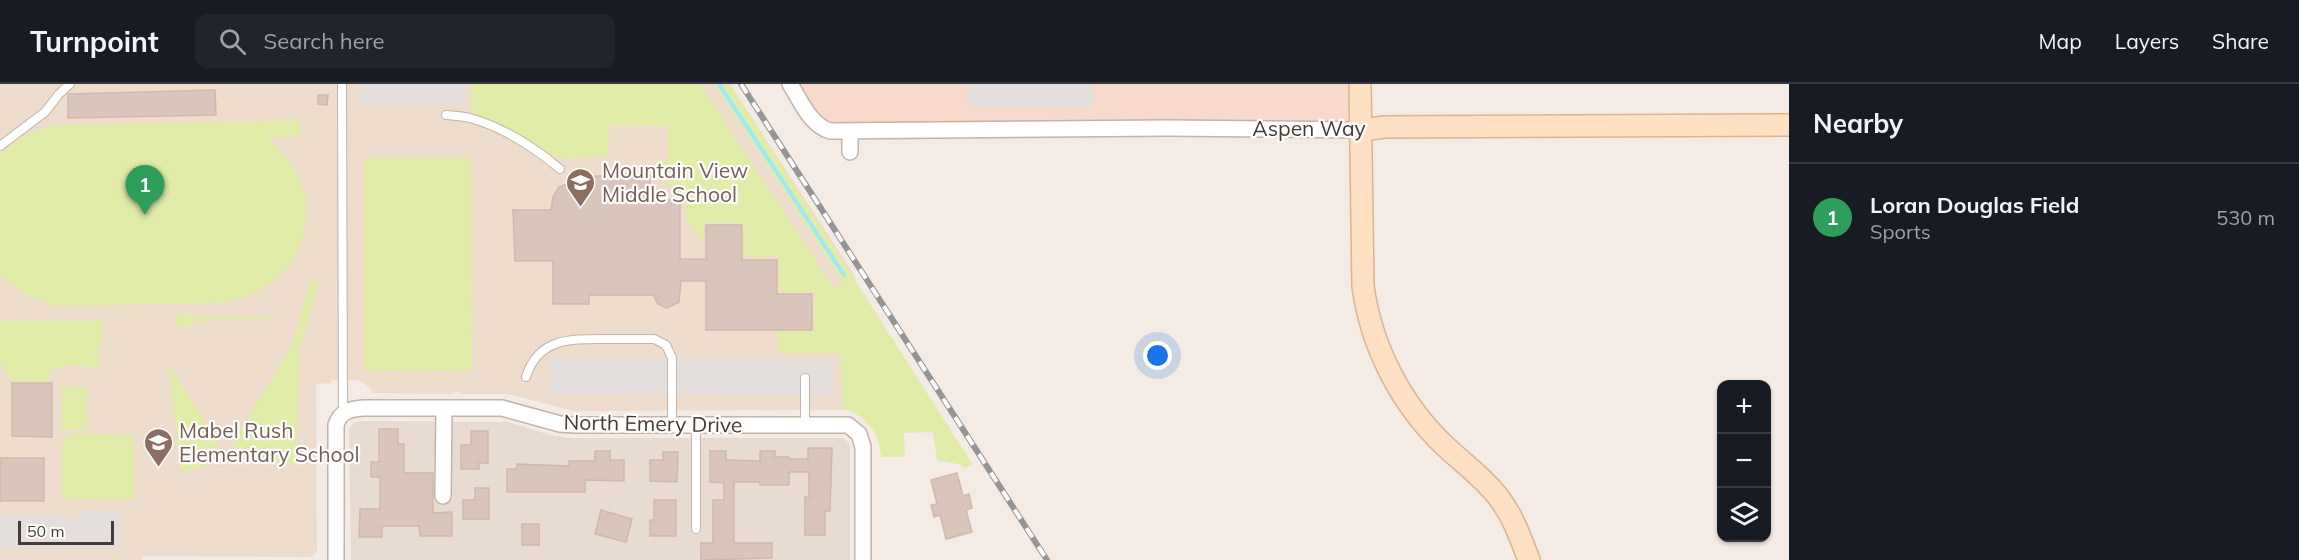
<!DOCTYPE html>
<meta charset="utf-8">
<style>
body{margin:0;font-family:Mulish,sans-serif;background:#20242c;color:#f1f3f6}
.controls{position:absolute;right:18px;bottom:18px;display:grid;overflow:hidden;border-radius:12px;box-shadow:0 2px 4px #0004}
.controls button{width:54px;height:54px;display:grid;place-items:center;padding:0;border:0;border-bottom:2px solid #363941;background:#171b24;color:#f1f3f6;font:30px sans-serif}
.scale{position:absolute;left:18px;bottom:15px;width:96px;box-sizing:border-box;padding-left:6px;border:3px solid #463a33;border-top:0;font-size:16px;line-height:21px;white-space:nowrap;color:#463a33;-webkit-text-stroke:4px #fff;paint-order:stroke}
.you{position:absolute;left:1158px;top:272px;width:21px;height:21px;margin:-15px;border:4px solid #fff;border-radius:50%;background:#1a73e8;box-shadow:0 0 0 9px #1a73e833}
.badge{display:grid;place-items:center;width:39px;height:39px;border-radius:50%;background:#8c9099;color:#fff;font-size:20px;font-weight:700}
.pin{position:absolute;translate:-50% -50px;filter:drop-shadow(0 2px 3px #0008)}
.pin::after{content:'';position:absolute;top:32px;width:21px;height:18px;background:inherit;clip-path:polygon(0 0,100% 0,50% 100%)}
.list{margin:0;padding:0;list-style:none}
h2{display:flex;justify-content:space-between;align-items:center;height:78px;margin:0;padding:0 24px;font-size:26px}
h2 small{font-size:20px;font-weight:400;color:#9ea1a6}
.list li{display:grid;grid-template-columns:39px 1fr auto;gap:18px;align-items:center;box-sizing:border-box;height:108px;padding:0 24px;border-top:2px solid #363941}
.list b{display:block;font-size:22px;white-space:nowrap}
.list p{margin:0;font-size:20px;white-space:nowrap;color:#9ea1a6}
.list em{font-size:20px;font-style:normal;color:#9ea1a6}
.icon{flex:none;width:33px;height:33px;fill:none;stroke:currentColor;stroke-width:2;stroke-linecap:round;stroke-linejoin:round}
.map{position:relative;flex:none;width:1789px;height:476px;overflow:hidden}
header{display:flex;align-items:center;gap:36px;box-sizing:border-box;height:84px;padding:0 30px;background:#171b24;border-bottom:2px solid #363941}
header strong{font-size:28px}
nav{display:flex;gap:33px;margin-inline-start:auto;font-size:21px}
.search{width:420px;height:54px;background:#20242c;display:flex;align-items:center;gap:15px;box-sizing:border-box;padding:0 21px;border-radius:12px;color:#9ea1a6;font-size:22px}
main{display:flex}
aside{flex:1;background:#171b24}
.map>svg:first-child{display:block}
.residential{fill:#e8dbd1}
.commercial{fill:#f8dacc}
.education{fill:#eedccc}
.green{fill:#e0eca8}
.parking{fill:#e4dfdd}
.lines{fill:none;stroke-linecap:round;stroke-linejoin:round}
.stream{stroke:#9aeaf7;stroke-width:4}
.building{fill:#d9c5bb;stroke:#d2b8ab;stroke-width:1.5}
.lane-casing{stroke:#c3b3a9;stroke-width:10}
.street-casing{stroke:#c3b3a9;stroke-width:18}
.secondary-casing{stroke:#dbb491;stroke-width:24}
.lane{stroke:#fff;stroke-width:8}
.street{stroke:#fff;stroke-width:15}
.secondary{stroke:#ffe0c2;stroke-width:21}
.rail-casing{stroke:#959595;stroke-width:6}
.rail{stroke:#fff;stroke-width:4;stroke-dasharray:11;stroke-linecap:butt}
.labels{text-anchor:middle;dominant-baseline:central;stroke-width:4.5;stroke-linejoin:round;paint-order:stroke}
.street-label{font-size:21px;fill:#463a33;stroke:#fff}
.education-label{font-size:21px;fill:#785e54;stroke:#fff;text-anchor:start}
</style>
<header>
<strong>Turnpoint</strong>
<div class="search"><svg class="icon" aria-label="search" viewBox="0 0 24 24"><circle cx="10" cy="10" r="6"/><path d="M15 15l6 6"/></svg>Search here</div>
<nav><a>Map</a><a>Layers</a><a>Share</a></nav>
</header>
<main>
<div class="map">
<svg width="1789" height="476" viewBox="0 0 1789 476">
<rect width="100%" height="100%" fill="#f4ebe4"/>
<path class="residential" d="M361 337 508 338 554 352 572 354H843L849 359 850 365V476H351L349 346 353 339Z"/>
<path class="commercial" d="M789 0H1361V46L850 47 813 37Z"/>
<path class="education" d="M0 0H730L855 192 854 326 574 327 508 310H461L457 307 453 310 373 309 370 304 359 296H331V299L316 300 317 468 311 473 143 472V476H0Z"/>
<path class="green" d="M472 0H700L834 205 843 198 715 0H730L973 381 965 384 958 380 937 376 933 348 904 349 905 373H881C880 348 866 332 843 324L840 270 778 269 777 247H814L815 208H779V173H743V139H704L703 158 686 133 685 113 656 90 655 77 668 76V42H609L608 72 568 75 556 73 508 45 471 29Z
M300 36 301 52 267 54C338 111 307 209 218 219L59 222 26 211 0 191V72C18 52 40 42 67 41Z
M364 74H471L472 286 364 287Z
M311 195 319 198 300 263 296 380C273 378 253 372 232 361L292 261Z
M177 230H193V234L274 233V235L193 237V242H177Z
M0 237H102V259L97 271 100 276 99 282 94 284C80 281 59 278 49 289V298L10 297 0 277Z
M171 283 226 373 204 383 181 388 169 284Z
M62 303H87V346H62Z
M70 350 134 351V415H62V359Z"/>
<path class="parking" d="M361 0H466L467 20H361Z
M967 0H1093V23H967Z
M550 275 833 276V311L550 310Z
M80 427 120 428V464L0 463V432H64L72 438H79Z"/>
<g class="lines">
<path class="stream" d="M719 0 844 191"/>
</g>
<path class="building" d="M215 6 216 31 68 34V10Z
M318 11H328L327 21 318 20Z
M593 92H650V116H680V175H706V141H742V176H777V210H812V246H706V197H681L679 218 667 224 658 220 653 211H589V220H553V177H515L513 126H551L553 113 559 103 569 99H576L593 107Z
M12 299H52V353L12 352Z
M379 345H398V360H404V389H433V429L452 428V452H420L419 442H382V453H359L360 425H380V393H371V378H379Z
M471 347H488V379H479V385H461V361H471Z
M808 364H832L830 427H825V451H805V413H809V388H789V401H760V398H734V459H772V474L701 476V459H713V416H724V399L710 398V367H726V376L760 377V367H775V373H789V375H808Z
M595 367H610V376H624V397L585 396V408H507V385H517V380L569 382V377H595Z
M663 368H678L677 398 650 397V376H663Z
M0 374H44V417H0Z
M957 389 963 412 969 410 972 424 966 426 972 448 946 455 940 431 934 433 931 421 937 420 931 396Z
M475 404H489V435H463V416H475Z
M654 416H676V452H650V436H654Z
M601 426 632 435 626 458 595 450Z
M522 440H539V461H522Z"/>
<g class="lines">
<defs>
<path id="lane" d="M342 0 343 329
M446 31C454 32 462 32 470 34 502 43 535 64 560 85
M0 62 45 28 59 10 70 0
M526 293C538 255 568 255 602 255 620 255 637 255 654 255L666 261 672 274V341
M805 294V340
M696 341V445"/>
<path id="street" d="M790 0C801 17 810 41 830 47L1166 44 1361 46
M850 47V68
M443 412 444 324
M336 476V341C340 328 349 325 363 324H502L560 340 575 341H848L859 350 863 363V476"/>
<path id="secondary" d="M1360 0 1363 202C1371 262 1401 321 1446 363 1464 380 1484 394 1499 414 1513 432 1521 455 1529 476
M1361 46 1385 43 1789 41"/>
</defs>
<use href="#lane" class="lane-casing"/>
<use href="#street" class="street-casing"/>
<use href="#secondary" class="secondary-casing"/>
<use href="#lane" class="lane"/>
<use href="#street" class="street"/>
<use href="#secondary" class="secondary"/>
<defs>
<path id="rail" d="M741 0 1047 476"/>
</defs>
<use href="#rail" class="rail-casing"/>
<use href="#rail" class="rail"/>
</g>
<defs>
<symbol id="school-pin" viewBox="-11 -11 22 30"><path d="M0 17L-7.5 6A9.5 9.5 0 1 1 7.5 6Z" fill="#8d6e63" stroke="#fff"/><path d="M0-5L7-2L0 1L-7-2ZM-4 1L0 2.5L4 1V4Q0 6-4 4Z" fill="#fff"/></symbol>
</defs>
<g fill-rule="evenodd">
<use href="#school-pin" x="564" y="82" width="33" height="45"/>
<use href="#school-pin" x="142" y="342" width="33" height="45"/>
</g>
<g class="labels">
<g class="street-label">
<text x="1309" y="44">Aspen Way</text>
<text transform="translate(653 339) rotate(1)">North Emery Drive</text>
</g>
<g class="education-label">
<text x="602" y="86">Mountain View<tspan x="602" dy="24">Middle School</tspan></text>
<text x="179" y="346">Mabel Rush<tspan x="179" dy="24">Elementary School</tspan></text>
</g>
</g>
</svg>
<div class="controls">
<button>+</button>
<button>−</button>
<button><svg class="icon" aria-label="layers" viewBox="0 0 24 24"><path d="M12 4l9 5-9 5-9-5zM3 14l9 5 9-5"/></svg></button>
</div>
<div class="scale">50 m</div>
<div class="you"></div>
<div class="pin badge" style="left:145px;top:131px;background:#2e9e5b">1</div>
</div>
<aside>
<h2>Nearby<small></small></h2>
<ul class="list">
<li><span class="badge" style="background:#2e9e5b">1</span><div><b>Loran Douglas Field</b><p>Sports</p></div><em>530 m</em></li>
</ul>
</aside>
</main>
